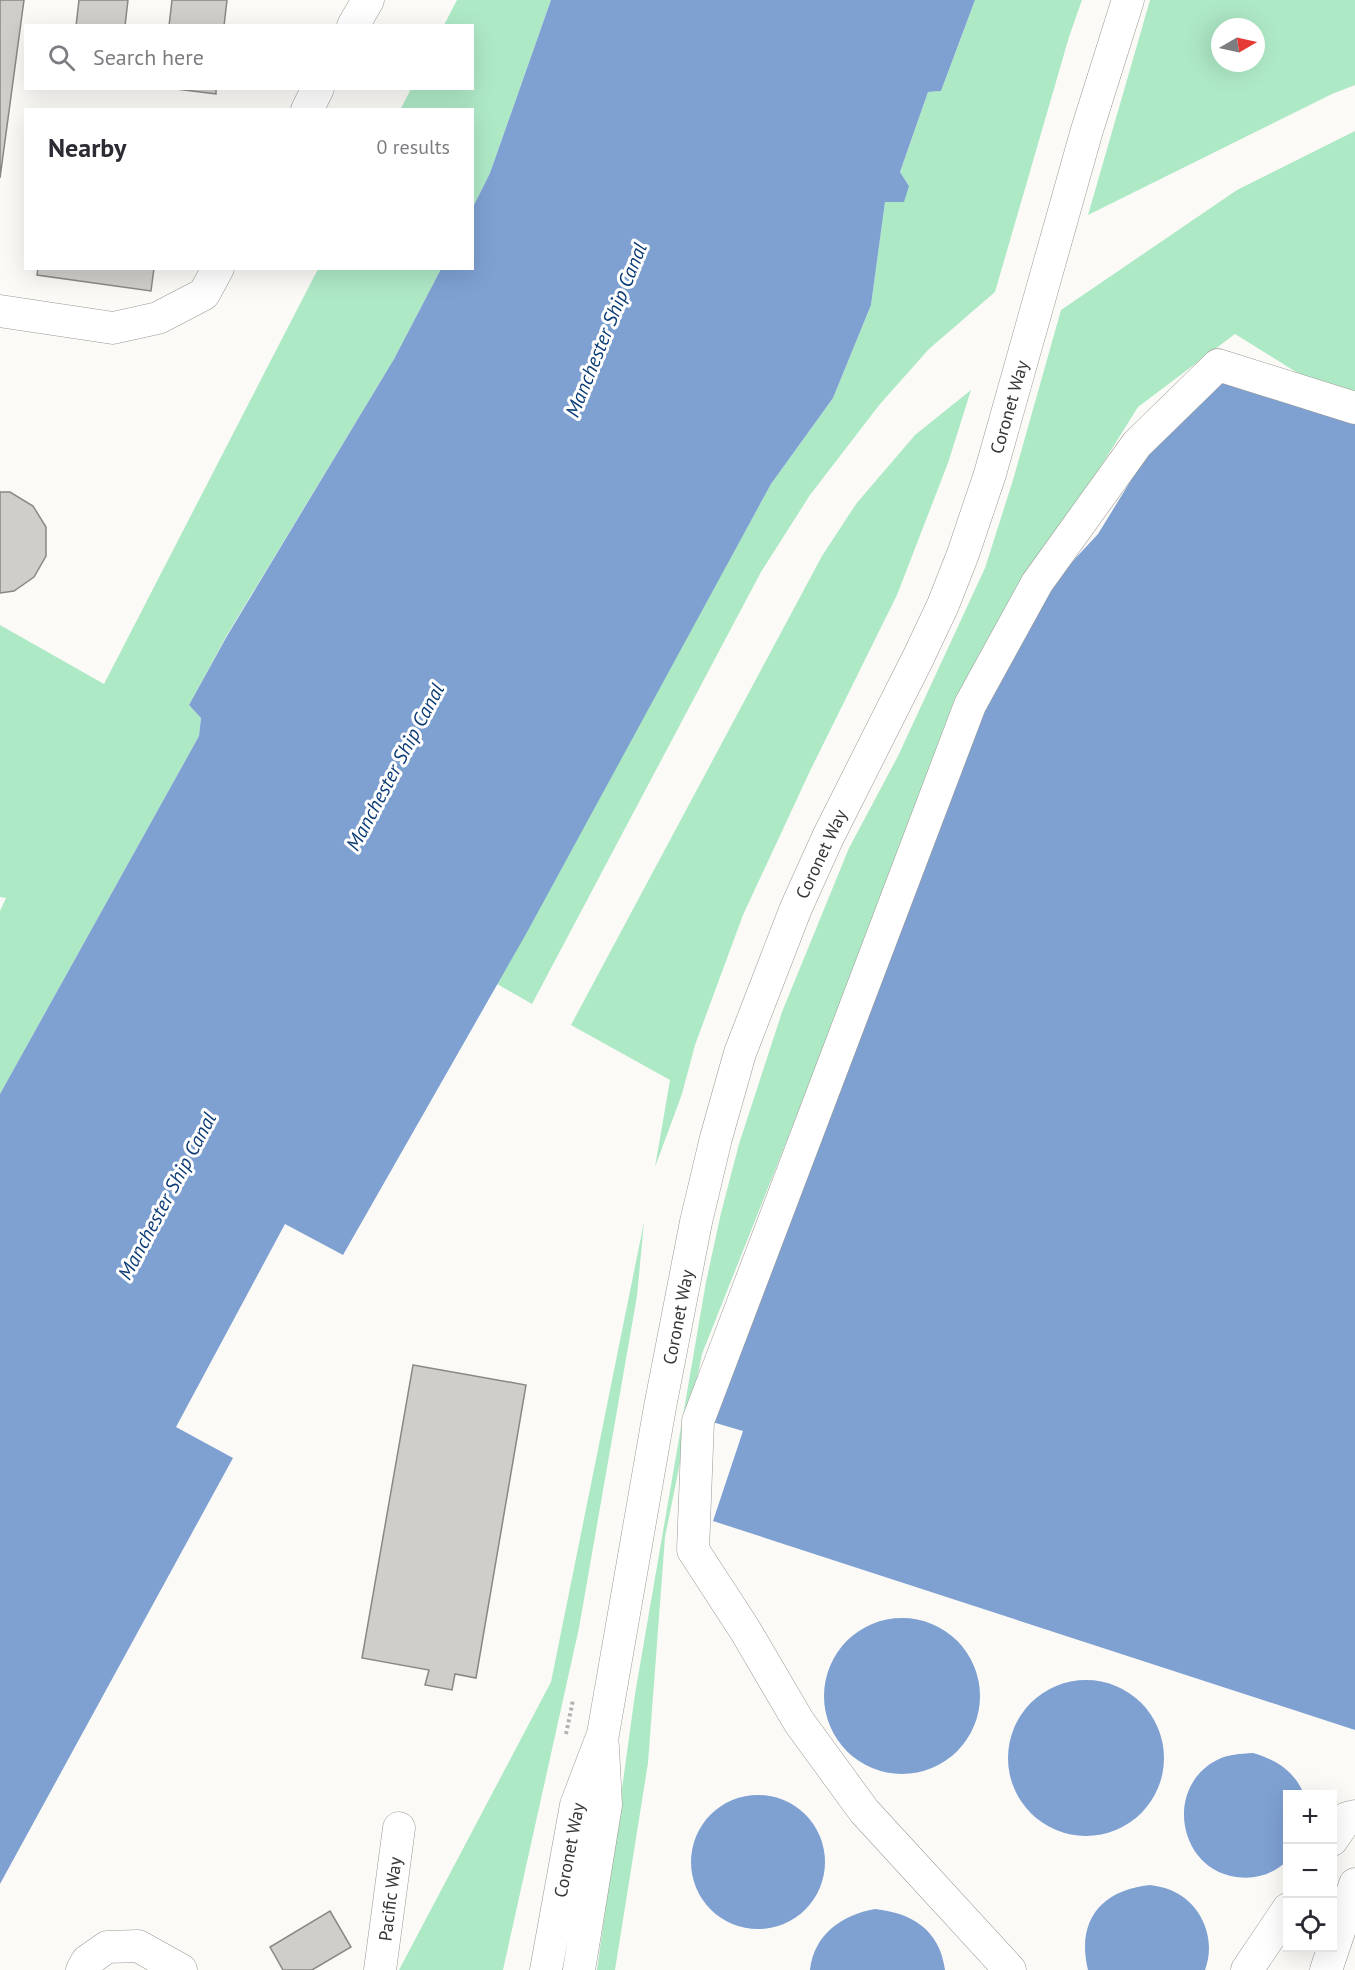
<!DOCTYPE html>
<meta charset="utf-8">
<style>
body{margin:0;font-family:"PT Sans",sans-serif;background:#f7f7f7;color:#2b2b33}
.controls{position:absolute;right:18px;bottom:18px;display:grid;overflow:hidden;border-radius:0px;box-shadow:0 6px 24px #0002}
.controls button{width:54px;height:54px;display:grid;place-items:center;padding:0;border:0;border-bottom:2px solid #e1e1e2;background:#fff;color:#2b2b33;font:30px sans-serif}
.compass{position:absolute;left:1211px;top:18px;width:54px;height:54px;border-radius:50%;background:#fff;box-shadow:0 6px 24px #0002;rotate:81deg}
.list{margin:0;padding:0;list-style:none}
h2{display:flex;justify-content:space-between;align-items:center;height:78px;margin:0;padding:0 24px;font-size:26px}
h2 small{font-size:20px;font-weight:400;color:#7c7c81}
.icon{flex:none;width:33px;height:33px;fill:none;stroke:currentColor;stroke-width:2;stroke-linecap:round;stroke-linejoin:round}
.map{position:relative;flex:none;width:1355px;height:1970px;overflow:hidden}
.search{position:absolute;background:#fff;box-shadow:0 6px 24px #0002;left:24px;top:24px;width:450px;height:66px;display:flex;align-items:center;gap:15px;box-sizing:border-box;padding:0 21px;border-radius:0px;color:#7c7c81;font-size:22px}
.panel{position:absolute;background:#fff;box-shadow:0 6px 24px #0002;left:24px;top:108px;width:450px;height:162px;border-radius:0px}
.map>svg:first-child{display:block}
.green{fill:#aee9c6;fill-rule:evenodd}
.water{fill:#7ea1d2}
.building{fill:#d0ceca;stroke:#898885;stroke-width:1.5}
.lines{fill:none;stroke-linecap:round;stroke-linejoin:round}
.minor-casing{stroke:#9b9996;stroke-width:33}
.path{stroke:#b4b2b0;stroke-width:4;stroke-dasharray:3 3;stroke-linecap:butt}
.minor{stroke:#fff;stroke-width:32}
.labels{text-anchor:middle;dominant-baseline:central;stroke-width:6;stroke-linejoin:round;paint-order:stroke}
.street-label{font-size:18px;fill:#383736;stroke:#fff}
.water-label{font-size:20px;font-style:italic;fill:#0b3b75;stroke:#fff}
</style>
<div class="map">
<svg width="1355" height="1970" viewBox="0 0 1355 1970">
<rect width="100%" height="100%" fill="#fcfaf7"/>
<path class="green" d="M457 0H551L490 173 473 207 472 110H400L411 89 472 88V26L444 25Z
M975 0H1082L1069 37 995 292 929 349 880 404 810 495 761 572 532 1004 497 984 771 484 833 398 871 305 885 201 909 186 900 172 928 92 941 91Z
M1150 0H1355V85L1332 94 1088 215ZM1220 27H1256V63H1220Z
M1355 131V399L1320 387 1235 334 1138 407 975 667 702 1354 665 1537 648 1763 615 1970H597L635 1694 706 1282 721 1213 739 1144 782 1012 849 848 898 756 985 568 1013 480 1061 310 1237 190Z
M318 269H441L394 359 227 635 189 705 201 718 199 736 0 1094V911L6 898 0 897V625L104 684Z
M971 390 948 463 897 595 810 771 743 915 695 1045 682 1094 655 1167 670 1080 571 1025 822 556 856 504 915 435Z
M644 1222 637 1296 579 1628 503 1970H399L551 1682Z"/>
<path class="water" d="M551 0H975L941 91 928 92 900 172 909 186 904 202H885L871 305 833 398 771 484 526 934 343 1255 285 1224 176 1427 233 1458 0 1884V1094L199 736 201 718 189 705 227 636 394 359 441 269 472 268 473 207 490 173Z
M1221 374 1355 417V1730L713 1521 743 1431 709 1421 983 712 1045 591 1098 534 1149 451Z
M824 1696a78 78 0 1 1 156 0a78 78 0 1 1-156 0Z
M1008 1758a78 78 0 1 1 156 0a78 78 0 1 1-156 0Z
M1253 1753C1277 1760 1294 1771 1304 1794H1288L1287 1861C1273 1874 1256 1880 1236 1877 1178 1869 1164 1787 1217 1760 1228 1754 1240 1754 1253 1753Z
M691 1862a67 67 0 1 1 134 0a67 67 0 1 1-134 0Z
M1150 1885C1156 1886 1163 1887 1168 1889 1201 1901 1217 1938 1205 1970H1088C1076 1921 1101 1890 1150 1885Z
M875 1909C912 1913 940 1930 945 1970H810C814 1934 842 1915 875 1909Z"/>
<path class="building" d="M0 0H24L0 178Z
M79 0H128L125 26H76Z
M172 0H227L224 26H169Z
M168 88H216V94Z
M38 268H154L151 291 37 275Z
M0 492H10L33 506 46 527V556L34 577 14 591 0 593Z
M413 1365 526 1385 476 1678 455 1674 452 1690 425 1685 429 1670 362 1658Z
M330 1911 351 1947 312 1970H283L270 1947Z"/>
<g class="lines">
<defs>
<path id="minor" d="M353 26 368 0
M307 110 318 88
M0 311 113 328 158 318 204 294 218 268
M1332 1840 1347 1818 1355 1816
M82 1970 87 1961 107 1947 138 1946 181 1970
M380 1970 399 1828
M546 1970 576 1805 603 1734 660 1407 696 1222 716 1138 740 1053 796 908 828 837 918 658 943 605 963 554 990 474 1087 130 1128 0
M579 1970 606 1805 603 1747
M1010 1970 864 1811 799 1722 745 1630 693 1550 698 1421 970 705 1037 583 1137 444 1218 365 1355 408
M1247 1970 1288 1909
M1326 1970 1355 1884"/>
</defs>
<use href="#minor" class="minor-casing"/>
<path class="path" d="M566 1734 573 1700"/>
<use href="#minor" class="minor"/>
</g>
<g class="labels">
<g class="street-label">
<text transform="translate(1009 407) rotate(-74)">Coronet Way</text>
<text transform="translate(821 854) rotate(-65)">Coronet Way</text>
<text transform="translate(678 1317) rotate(-79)">Coronet Way</text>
<text transform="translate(569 1850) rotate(-79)">Coronet Way</text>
<text transform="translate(390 1899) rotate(-83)">Pacific Way</text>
</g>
<g class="water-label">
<text transform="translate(606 330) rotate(-68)">Manchester Ship Canal</text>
<text transform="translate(395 767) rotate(-62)">Manchester Ship Canal</text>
<text transform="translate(167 1196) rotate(-62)">Manchester Ship Canal</text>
</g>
</g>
</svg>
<div class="controls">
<button>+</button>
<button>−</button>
<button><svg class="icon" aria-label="locate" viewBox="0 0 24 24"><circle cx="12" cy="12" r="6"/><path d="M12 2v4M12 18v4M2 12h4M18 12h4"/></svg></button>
</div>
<svg class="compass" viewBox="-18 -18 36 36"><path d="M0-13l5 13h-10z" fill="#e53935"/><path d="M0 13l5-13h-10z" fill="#7c7c81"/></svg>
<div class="search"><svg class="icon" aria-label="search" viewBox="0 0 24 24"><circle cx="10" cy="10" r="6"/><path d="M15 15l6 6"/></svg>Search here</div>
<section class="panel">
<h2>Nearby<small>0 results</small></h2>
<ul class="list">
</ul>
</section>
</div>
